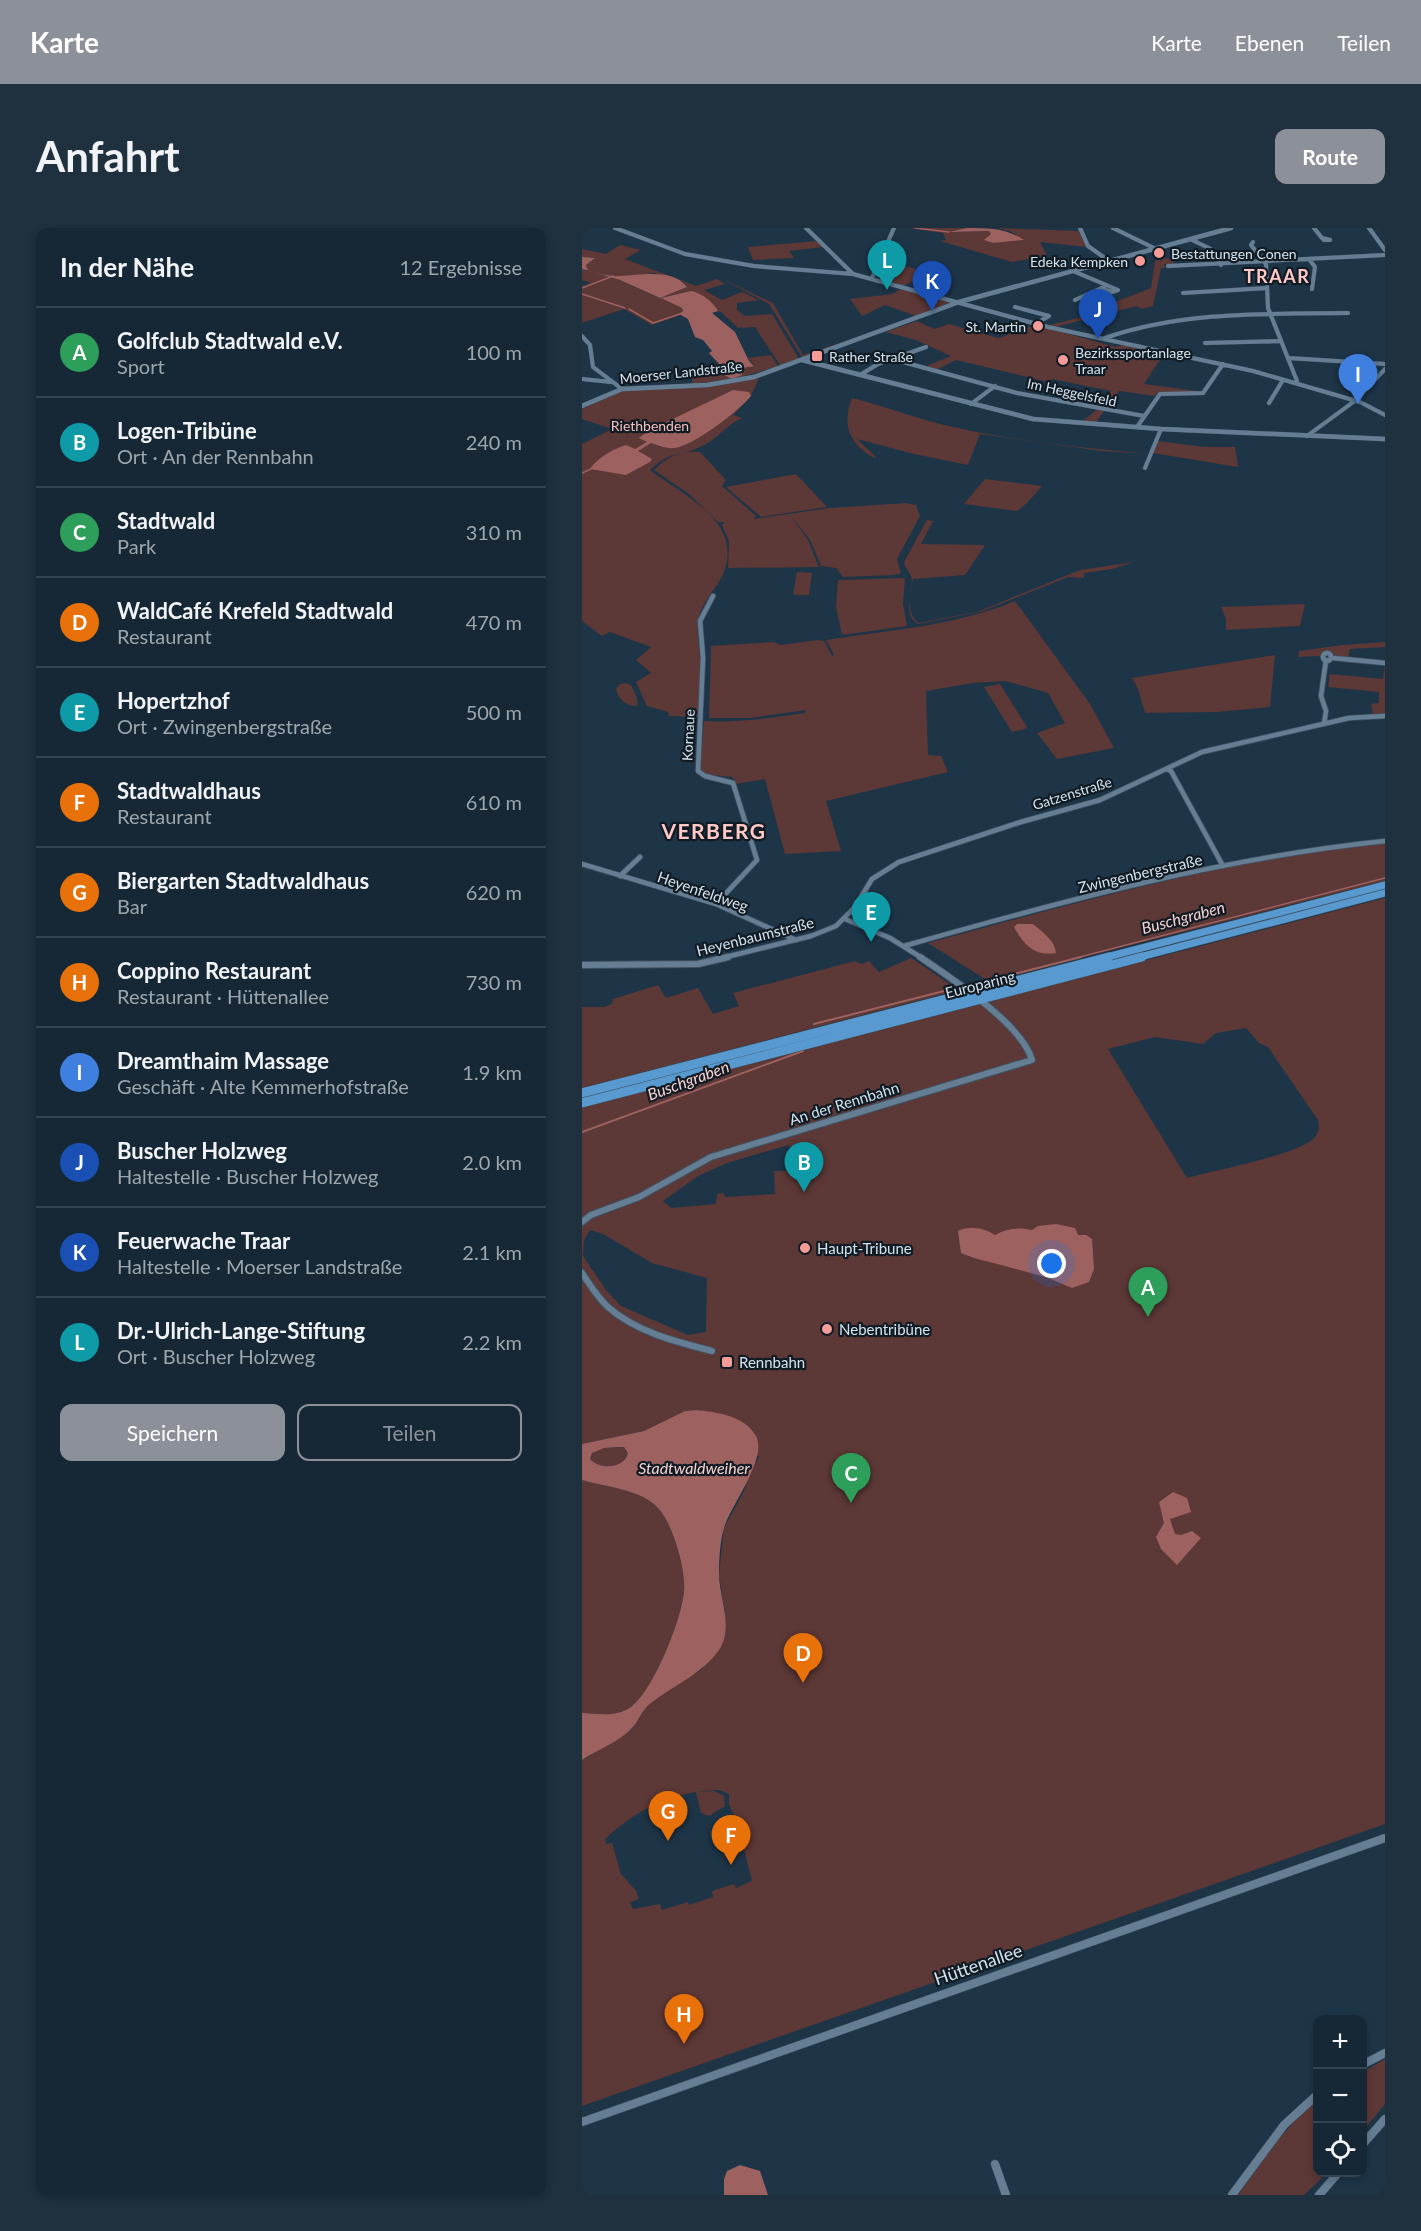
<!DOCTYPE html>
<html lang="de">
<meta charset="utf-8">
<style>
body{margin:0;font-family:Lato,sans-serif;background:#1f303e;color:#f1f3f6}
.controls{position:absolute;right:18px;bottom:18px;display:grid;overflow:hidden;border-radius:12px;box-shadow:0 3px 9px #0003}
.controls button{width:54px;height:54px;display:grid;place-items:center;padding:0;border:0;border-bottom:2px solid #354451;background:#162836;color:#f1f3f6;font:30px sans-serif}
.you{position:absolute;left:470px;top:1036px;width:21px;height:21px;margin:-15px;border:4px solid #fff;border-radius:50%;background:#1a73e8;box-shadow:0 0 0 9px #1a73e833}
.badge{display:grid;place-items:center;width:39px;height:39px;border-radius:50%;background:#8c9099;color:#fff;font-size:20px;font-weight:700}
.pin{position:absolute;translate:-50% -50px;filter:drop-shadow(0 2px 3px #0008)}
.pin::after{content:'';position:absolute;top:32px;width:21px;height:18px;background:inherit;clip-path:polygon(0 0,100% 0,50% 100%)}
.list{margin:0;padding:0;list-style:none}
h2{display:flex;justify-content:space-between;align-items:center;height:78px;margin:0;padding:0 24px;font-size:26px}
h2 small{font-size:20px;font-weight:400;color:#9ea6ad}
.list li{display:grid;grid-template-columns:39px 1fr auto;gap:18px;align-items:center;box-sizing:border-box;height:90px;padding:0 24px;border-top:2px solid #354451}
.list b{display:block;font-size:22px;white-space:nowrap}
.list p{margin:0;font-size:20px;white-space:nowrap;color:#9ea6ad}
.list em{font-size:20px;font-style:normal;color:#9ea6ad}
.actions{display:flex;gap:12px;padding:18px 24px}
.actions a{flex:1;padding:14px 0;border:2px solid #8c9099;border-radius:12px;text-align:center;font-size:21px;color:#8c9099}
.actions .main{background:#8c9099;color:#fff}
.icon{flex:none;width:33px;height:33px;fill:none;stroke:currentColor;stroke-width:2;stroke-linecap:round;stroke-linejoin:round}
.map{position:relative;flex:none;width:803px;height:1967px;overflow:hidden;border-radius:12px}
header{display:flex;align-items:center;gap:36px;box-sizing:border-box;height:84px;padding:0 30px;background:#8c9099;color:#fff}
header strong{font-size:28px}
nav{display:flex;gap:33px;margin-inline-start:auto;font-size:21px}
.intro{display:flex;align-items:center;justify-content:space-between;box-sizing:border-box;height:144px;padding:0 36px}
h1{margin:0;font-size:42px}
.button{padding:15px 27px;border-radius:12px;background:#8c9099;color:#fff;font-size:21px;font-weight:700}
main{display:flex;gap:36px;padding:0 36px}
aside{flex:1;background:#162836;border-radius:12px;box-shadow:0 3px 9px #0003}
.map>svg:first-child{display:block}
.green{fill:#5c3836;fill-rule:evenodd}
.water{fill:#9d6260;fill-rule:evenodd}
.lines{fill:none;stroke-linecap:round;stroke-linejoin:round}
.stream-far1{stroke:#9d6260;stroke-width:1.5}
.stream{stroke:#9d6260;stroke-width:2}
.minor-far3-casing{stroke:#405364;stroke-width:4.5}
.minor-far2-casing{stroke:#405364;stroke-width:6}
.minor-far1-casing{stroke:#405364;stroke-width:8}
.minor-casing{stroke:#405364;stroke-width:9}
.tertiary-casing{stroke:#405364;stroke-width:5}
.secondary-casing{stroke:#405364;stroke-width:5}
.primary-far1-casing{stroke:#405364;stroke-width:8}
.primary-casing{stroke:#405364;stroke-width:10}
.minor-far3{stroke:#657e94;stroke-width:4}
.minor-far2{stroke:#657e94;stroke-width:4.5}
.minor-far1{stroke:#657e94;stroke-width:6}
.minor{stroke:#657e94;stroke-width:8}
.tertiary{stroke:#657e94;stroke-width:4.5}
.secondary{stroke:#657e94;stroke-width:4.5}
.primary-far1{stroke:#589ad0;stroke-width:7}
.primary{stroke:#589ad0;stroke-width:9}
.poi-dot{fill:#f59b98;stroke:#111b24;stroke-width:2}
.labels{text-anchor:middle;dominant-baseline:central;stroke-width:4.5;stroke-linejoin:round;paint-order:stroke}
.far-poi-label{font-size:14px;fill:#d4e2ee;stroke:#111b24;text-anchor:start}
.far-street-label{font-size:14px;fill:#d4e2ee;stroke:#111b24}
.far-park-label{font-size:14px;fill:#f8c1be;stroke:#111b24}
.street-label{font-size:15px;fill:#d4e2ee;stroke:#111b24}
.poi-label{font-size:15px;fill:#d4e2ee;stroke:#111b24;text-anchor:start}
.water-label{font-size:16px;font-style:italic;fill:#f8d2d0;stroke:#111b24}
.far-district-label{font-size:18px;font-weight:bold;letter-spacing:1.5px;fill:#fec9c7;stroke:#111b24}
.near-street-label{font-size:18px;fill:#d4e2ee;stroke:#111b24}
.district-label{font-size:21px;font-weight:bold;letter-spacing:1.5px;fill:#fec9c7;stroke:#111b24}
</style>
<header>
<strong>Karte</strong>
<nav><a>Karte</a><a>Ebenen</a><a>Teilen</a></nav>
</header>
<div class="intro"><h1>Anfahrt</h1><a class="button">Route</a></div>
<main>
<aside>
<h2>In der Nähe<small>12 Ergebnisse</small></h2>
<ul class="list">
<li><span class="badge" style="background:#2e9e5b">A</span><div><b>Golfclub Stadtwald e.V.</b><p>Sport</p></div><em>100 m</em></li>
<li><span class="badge" style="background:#0f9aa8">B</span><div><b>Logen-Tribüne</b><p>Ort · An der Rennbahn</p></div><em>240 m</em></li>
<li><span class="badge" style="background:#2e9e5b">C</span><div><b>Stadtwald</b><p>Park</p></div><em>310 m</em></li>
<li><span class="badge" style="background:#e8710a">D</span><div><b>WaldCafé Krefeld Stadtwald</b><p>Restaurant</p></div><em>470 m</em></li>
<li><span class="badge" style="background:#0f9aa8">E</span><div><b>Hopertzhof</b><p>Ort · Zwingenbergstraße</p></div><em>500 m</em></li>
<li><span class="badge" style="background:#e8710a">F</span><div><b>Stadtwaldhaus</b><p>Restaurant</p></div><em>610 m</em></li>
<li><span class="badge" style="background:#e8710a">G</span><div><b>Biergarten Stadtwaldhaus</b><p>Bar</p></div><em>620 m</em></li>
<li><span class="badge" style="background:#e8710a">H</span><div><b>Coppino Restaurant</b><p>Restaurant · Hüttenallee</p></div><em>730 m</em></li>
<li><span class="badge" style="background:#3f7fe0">I</span><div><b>Dreamthaim Massage</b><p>Geschäft · Alte Kemmerhofstraße</p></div><em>1.9 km</em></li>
<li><span class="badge" style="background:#1a4fb4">J</span><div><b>Buscher Holzweg</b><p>Haltestelle · Buscher Holzweg</p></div><em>2.0 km</em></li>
<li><span class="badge" style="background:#1a4fb4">K</span><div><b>Feuerwache Traar</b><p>Haltestelle · Moerser Landstraße</p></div><em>2.1 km</em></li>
<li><span class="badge" style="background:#0f9aa8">L</span><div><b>Dr.-Ulrich-Lange-Stiftung</b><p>Ort · Buscher Holzweg</p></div><em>2.2 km</em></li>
</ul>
<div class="actions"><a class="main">Speichern</a><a>Teilen</a></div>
</aside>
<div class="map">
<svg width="803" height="1967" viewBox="0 0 803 1967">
<rect width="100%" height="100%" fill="#1e3548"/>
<path class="green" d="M327 0H385L370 4 407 3 410 6 407 14 411 15 441 12 428 3 415 0 497 3 505 19 458 14 465 28 430 34 358 13 364 12 361 5Z
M235 13 241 19 207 23 212 30 171 32 166 19Z
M38 17 59 22 43 31 114 58 135 51 143 56 122 62 140 72 160 64 177 72 155 75V82L163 88 190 86 217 131 198 137 173 99 156 100 138 83 131 84 136 83C119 63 104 63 80 70L100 80 101 86 70 97 42 81 0 95V58L9 55 0 52V41L6 44 4 37 12 31 0 29V21L24 26ZM72 45 101 54 105 59 77 70 38 52 17 46 37 49Z
M583 30 590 31 593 37 582 36 583 40H579L571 78 559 81 555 78 473 99 467 97 525 83 518 80 569 60 573 33Z
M301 31 346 45 321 58 294 48Z
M139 50 191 75 221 127 291 104 220 129 187 76Z
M321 60 368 75 334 88 303 77 280 88 268 71 310 66Z
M335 93 352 101 367 96 416 110 454 97 534 119 539 117 583 124 562 156 615 163 575 165 573 168 537 163 514 194 501 193 513 183 529 163 470 151 466 154 374 132 354 142 342 139 369 128 334 112 303 104Z
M189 127 196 138 152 151V149L160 147 161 140 172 137 166 130Z
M139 144 150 151 111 156 109 145Z
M177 150 169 168 151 187 160 190C144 197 135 212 118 219 95 230 91 221 68 242 101 268 161 292 142 344 135 361 119 374 116 393 114 409 119 427 119 443 119 459 117 474 117 489L87 488 86 484 65 478 54 454 69 445 54 432 69 419 28 404 20 408 0 393V216L30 201 0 191V181L40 163 146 155Z
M270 170C306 179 340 193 376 200 440 214 504 220 568 226L520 223 398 206 386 237 332 226 275 211 294 229 292 230C266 215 260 196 270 170Z
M576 213 622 219H653L656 239 571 225Z
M118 224 144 252 140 258 174 288 171 291 248 280 324 275 334 277 338 288 315 331 319 345 312 347 261 349 254 340 239 338 228 312 208 287 226 312 237 339 146 340 147 313 140 297 143 294H136L107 266 72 242C85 229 99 222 118 224Z
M214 246 245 279 179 289 144 259Z
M403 251 460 258 446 274 435 283 382 276Z
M345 292 351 293 339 316 403 317 383 347 331 351C328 364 324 385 336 395L395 384 498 342 552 334 530 341 502 345V350L486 349 398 384 336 396C319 386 333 362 329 348 327 343 323 340 322 334Z
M215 344 230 345 227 367H211Z
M323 350 321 376 325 398 260 407 254 379 256 352Z
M433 373 508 476 532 520 475 531 455 505 483 495 466 465 424 453 391 455 344 463 346 527 359 528 366 544 244 573 259 623 203 626 183 551 153 556V552L150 549 121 546 118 541 122 493C156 495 189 490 223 485L224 482 168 490H127L129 418 192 414 198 417 236 412 242 413 250 428 252 427 244 412C307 402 374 398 433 373Z
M723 376 718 398 644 402V391L639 379Z
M803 414V419L768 421 766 430 744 425 738 428 716 429 717 423 760 417Z
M693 427 688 479 635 484 563 485 556 461 550 450Z
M803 437V486H791L789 476 797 475V464L746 459 748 446 801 451Z
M44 455 49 457C52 464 57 471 55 478 44 478 36 471 34 461L38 456Z
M418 456 445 499 443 501 430 504 402 459Z
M803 615V653L406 753 346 715C497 674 647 631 803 615Z
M803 670V1596L0 1878V1532L50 1501 66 1476 121 1440 143 1385 137 1347 142 1300 161 1265 169 1243 177 1229 128 1184 114 1182 103 1183 62 1203 0 1216V879ZM664 800 677 815 686 819 736 892C737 898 738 903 733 909 720 926 630 943 605 950L526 821 573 809 621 816 634 805ZM206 917 215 928H223L229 936 217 938 216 943H192L193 966 143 969 142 965 135 966 134 976 89 980 81 973 116 948 145 935ZM8 1002 21 1006 70 1035 125 1050 124 1104 106 1107 39 1078 24 1062 1 1028 2 1012ZM137 1562 147 1566V1576L155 1595 170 1653 154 1660 152 1656 130 1663 131 1669 107 1677 106 1674 80 1682 78 1676 51 1681 48 1674 57 1671 54 1663 39 1646 30 1615 24 1616 23 1611C55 1581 92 1563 137 1562Z
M329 730 377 762 0 860V779H22L30 776 31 771 76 757 84 770 116 760 131 786 157 778 151 765 273 733 280 736 287 733 297 744Z
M42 1219 46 1225C42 1241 18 1242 8 1231L10 1224 22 1220Z
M0 1252C23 1259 60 1261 77 1281 91 1297 104 1342 102 1363 100 1391 71 1463 49 1479 35 1489 17 1486 0 1485Z
M132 1563 142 1568 143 1578 127 1588 119 1585 114 1564Z
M803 1831V1876L781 1903V1844Z
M735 1873 736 1944 745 1945 722 1967H656C680 1935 703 1897 735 1873Z"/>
<path class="water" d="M385 0C407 0 423 0 442 12L411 15 402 12 409 6 407 3 367 4Z
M0 29 13 30 4 37 6 43C15 45 28 49 38 48 58 47 91 40 105 59L78 70 38 52 0 41Z
M109 63C120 65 131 74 136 83L130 85 153 104 167 133 172 138 161 140 160 147 150 151 140 146 138 137 127 125 130 123 121 112 113 109 106 91 97 86 101 83 100 80 79 70Z
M151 162 167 164 169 168C157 183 110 219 92 220 85 221 76 217 69 215L56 223 70 231 68 234 44 247 8 241C15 230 31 221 44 217L53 221 65 214 57 210 66 203Z
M435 696H451C460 704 473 712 474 725 453 729 442 717 432 699Z
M474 996 493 1000 496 1007H504L510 1011 512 1041 507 1054 490 1060 464 1049 392 1030 379 1025 376 1003C388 997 402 1000 413 1007 425 1000 438 999 450 1002L456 998Z
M114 1182C135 1184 163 1188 174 1208 186 1231 148 1278 142 1300 138 1313 137 1332 137 1346 137 1369 152 1400 137 1422 120 1446 92 1457 69 1475 60 1481 57 1493 50 1500 36 1515 16 1521 0 1532V1485C17 1486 35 1489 49 1479 71 1463 100 1391 102 1363 104 1342 91 1297 77 1281 60 1261 23 1259 0 1252V1216L62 1203 103 1183ZM37 1219H42L46 1225C42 1241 18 1242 8 1231L10 1225 22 1220Z
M591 1264 605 1270 609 1284 588 1291 593 1306 599 1307 610 1303 619 1310 595 1337 579 1321 574 1309 582 1295 577 1274Z
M158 1937 178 1943 186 1967H142V1951L145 1943Z"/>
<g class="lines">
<path class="stream-far1" d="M333 0 367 4
M0 60 31 48
M0 66 43 80
M47 81 71 95 101 85
M0 245 9 241
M494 730 803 650"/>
<path class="stream" d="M405 753 499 729
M232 796 366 762
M0 904 221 823"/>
<defs>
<path id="minor-far3" d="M33 0 103 26 172 38 271 46 466 99 671 143 778 174 803 187
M224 0 270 45
M498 0 506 18 527 33
M531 0 574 21
M732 0 740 10
M787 0 803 22
M740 10 748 12H742Z
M608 11 629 21 639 37
M671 14 669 17 684 36 686 80 715 153 713 155
M727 31 733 39 730 61
M586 38 803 27
M491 43 536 62 530 64 520 61
M290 50 312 0
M601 65 685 60
M493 72 522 59
M433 79 467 88 453 96
M0 108 8 117 11 139 40 161
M523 110C602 83 683 86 766 85
M623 115 699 113
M706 130 803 136
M310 131 435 165 562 188
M278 147 296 136 344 119
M0 151 29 154
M687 175 701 152
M389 176 413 158
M555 199 578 166 621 165 641 136
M725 208 774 172 803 141
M563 240 579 201"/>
<path id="minor-far2" d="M131 368 118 393 121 430 116 543 123 548 151 555 175 632 134 676
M741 429a4 4 0 1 1 8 0a4 4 0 1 1-8 0Z
M751 430 803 435
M742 496 744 483 739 468 744 432
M585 541 589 543 641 638
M0 636 134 676 214 712
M38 648 58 629
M263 691 308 710 340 730
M322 718C481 673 639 630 803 613
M140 730 229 708 254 698 273 679 290 651 317 634 439 594 518 572 620 524 767 490 803 488"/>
<path id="minor-far1" d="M0 737 116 736 146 729
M0 994 9 987 57 969 129 929 450 832C440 796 369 750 338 729
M0 1045C8 1057 15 1069 26 1079 54 1104 95 1114 130 1123"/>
<path id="minor" d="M780 1837 803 1825
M0 1894 803 1610
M780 1917 803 1891
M413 1936 424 1967
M650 1967 702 1897 736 1866
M737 1967 757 1944"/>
<path id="tertiary" d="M220 132 451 191 579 201 803 211"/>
<path id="secondary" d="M0 178 40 161 125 157 172 149 377 74 649 0"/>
<path id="primary-far1" d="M521 730 803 657
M554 730 803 665"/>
<path id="primary" d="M0 865 527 729
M0 875 560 729"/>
</defs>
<use href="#minor-far3" class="minor-far3-casing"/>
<use href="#minor-far2" class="minor-far2-casing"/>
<use href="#minor-far1" class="minor-far1-casing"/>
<use href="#minor" class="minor-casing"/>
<use href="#tertiary" class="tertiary-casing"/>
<use href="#secondary" class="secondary-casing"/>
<use href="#primary-far1" class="primary-far1-casing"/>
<use href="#primary" class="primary-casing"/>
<use href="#minor-far3" class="minor-far3"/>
<use href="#minor-far2" class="minor-far2"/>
<use href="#minor-far1" class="minor-far1"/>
<use href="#minor" class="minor"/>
<use href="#tertiary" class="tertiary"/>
<use href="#secondary" class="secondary"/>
<use href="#primary-far1" class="primary-far1"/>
<use href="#primary" class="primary"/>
</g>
<g class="poi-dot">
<circle cx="577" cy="25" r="6"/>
<circle cx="558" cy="33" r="6"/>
<circle cx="456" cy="98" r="6"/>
<rect x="229" y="122" width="12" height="12" rx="3"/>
<circle cx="481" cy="132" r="6"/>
<circle cx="223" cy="1020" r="6"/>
<circle cx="245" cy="1101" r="6"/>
<rect x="139" y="1128" width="12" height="12" rx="3"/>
</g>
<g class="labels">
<g class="far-poi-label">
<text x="589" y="25">Bestattungen Conen</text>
<text x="546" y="33" text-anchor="end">Edeka Kempken</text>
<text x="444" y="98" text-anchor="end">St. Martin</text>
<text x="493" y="124">Bezirkssportanlage<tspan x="493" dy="16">Traar</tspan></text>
<text x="247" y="128">Rather Straße</text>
</g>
<g class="far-street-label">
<text transform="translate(99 144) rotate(-6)">Moerser Landstraße</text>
<text transform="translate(490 164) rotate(12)">Im Heggelsfeld</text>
<text transform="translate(106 507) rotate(-87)">Kornaue</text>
<text transform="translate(490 565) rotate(-17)">Gatzenstraße</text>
</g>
<g class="far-park-label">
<text x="68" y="197">Riethbenden</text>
</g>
<g class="street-label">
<text transform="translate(558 645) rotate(-13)">Zwingenbergstraße</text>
<text transform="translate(121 663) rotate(19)">Heyenfeldweg</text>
<text transform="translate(173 708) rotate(-14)">Heyenbaumstraße</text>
<text transform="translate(398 756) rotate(-14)">Europaring</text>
<text transform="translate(262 875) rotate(-17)">An der Rennbahn</text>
</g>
<g class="poi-label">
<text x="235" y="1020">Haupt-Tribune</text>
<text x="257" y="1101">Nebentribüne</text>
<text x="157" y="1134">Rennbahn</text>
</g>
<g class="water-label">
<text transform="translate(601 689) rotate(-15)">Buschgraben</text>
<text transform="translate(106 852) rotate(-20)">Buschgraben</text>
<text x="112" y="1239">Stadtwaldweiher</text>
</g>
<g class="far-district-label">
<text x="695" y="48">TRAAR</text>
</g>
<g class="near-street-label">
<text transform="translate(396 1736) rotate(-19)">Hüttenallee</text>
</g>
<g class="district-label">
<text x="132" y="602">VERBERG</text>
</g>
</g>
</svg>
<div class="controls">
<button>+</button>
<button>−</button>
<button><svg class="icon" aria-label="locate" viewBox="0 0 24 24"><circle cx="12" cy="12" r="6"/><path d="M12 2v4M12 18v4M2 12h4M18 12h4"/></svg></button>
</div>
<div class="you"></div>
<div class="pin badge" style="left:566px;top:1089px;background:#2e9e5b">A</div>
<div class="pin badge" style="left:222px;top:964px;background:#0f9aa8">B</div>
<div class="pin badge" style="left:269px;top:1275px;background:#2e9e5b">C</div>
<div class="pin badge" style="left:221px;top:1455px;background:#e8710a">D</div>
<div class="pin badge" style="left:289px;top:714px;background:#0f9aa8">E</div>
<div class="pin badge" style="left:149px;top:1637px;background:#e8710a">F</div>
<div class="pin badge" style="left:86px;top:1613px;background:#e8710a">G</div>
<div class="pin badge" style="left:102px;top:1816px;background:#e8710a">H</div>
<div class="pin badge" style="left:776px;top:176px;background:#3f7fe0">I</div>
<div class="pin badge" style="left:516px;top:111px;background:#1a4fb4">J</div>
<div class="pin badge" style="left:350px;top:83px;background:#1a4fb4">K</div>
<div class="pin badge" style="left:305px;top:62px;background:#0f9aa8">L</div>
</div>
</main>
